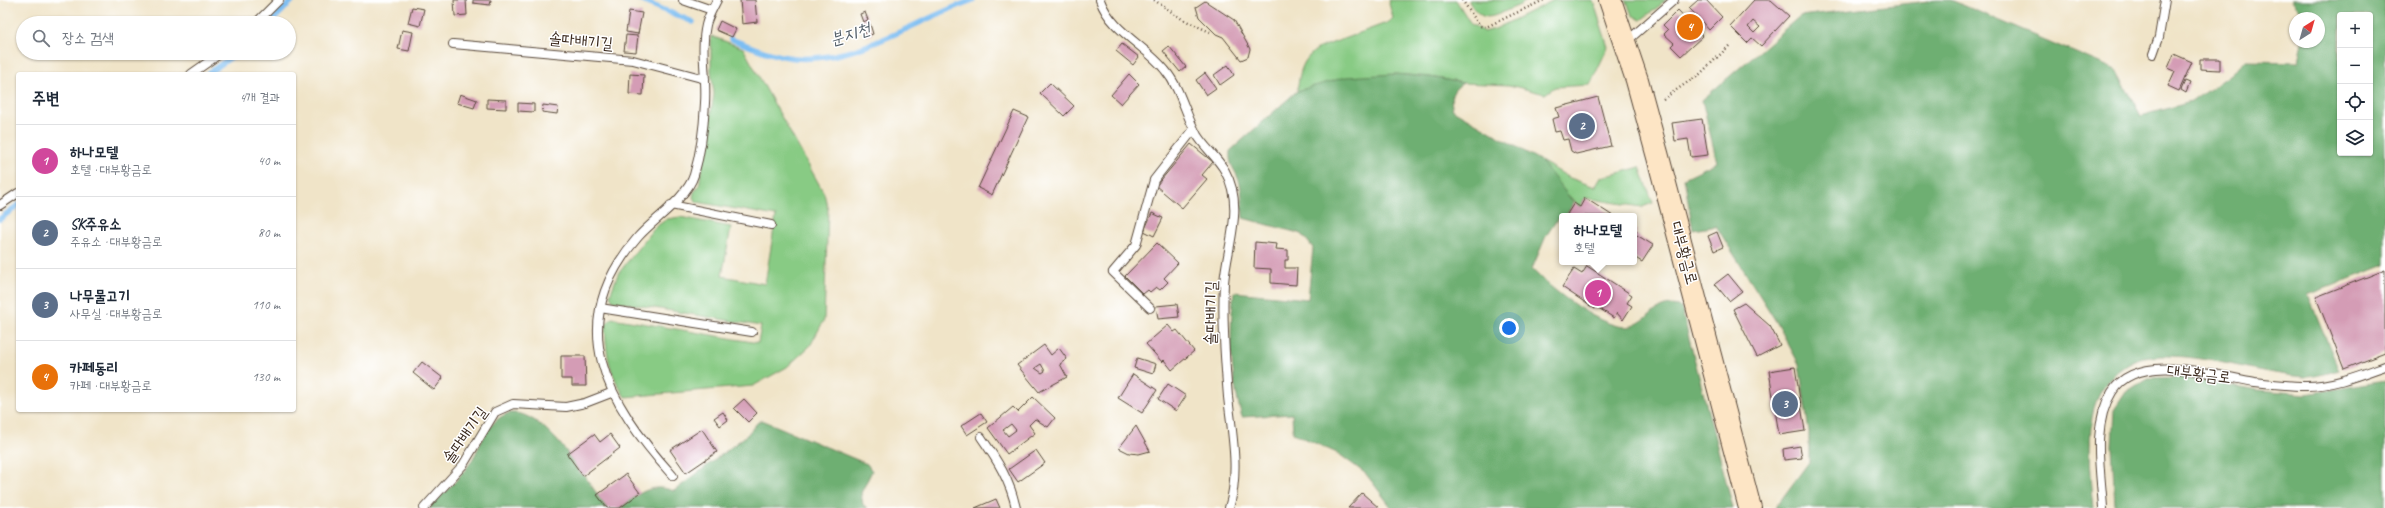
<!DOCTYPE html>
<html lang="ko">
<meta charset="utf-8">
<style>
body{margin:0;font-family:Caveat,"Poor Story",sans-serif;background:#f2f2f3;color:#1f2937}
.controls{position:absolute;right:12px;top:12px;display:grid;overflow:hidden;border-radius:4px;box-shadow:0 1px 3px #0004}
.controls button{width:36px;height:36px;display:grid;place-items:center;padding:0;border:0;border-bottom:1px solid #e0e1e3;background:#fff;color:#1f2937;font:20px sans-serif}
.compass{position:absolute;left:2289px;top:12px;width:36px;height:36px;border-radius:50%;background:#fff;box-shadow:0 1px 3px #0004;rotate:37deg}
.you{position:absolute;left:1509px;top:328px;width:14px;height:14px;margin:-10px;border:3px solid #fff;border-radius:50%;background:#1a73e8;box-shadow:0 0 0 6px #1a73e833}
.badge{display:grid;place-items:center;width:26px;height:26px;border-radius:50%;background:#d1495b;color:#fff;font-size:13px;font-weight:700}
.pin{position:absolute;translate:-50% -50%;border:2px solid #fff;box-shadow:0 1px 4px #0006}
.popup{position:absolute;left:1559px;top:213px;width:78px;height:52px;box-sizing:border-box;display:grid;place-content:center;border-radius:4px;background:#fff;filter:drop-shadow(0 1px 3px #0005);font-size:13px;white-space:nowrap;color:#747a83}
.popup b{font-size:15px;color:#1f2937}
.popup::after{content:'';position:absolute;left:50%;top:100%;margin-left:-8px;border:8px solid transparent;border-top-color:#fff}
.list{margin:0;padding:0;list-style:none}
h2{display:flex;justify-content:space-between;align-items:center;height:52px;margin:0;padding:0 16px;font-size:17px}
h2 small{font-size:13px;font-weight:400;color:#747a83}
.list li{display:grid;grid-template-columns:26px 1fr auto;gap:12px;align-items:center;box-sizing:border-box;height:72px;padding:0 16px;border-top:1px solid #e0e1e3}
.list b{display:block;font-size:15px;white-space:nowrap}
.list p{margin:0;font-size:13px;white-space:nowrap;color:#747a83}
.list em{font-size:13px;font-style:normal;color:#747a83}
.icon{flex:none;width:22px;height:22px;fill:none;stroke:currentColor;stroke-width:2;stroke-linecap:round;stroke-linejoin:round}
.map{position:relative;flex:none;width:2385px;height:508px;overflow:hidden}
.search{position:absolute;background:#fff;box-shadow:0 1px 3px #0004;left:16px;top:16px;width:280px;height:44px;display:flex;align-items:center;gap:10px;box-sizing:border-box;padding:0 14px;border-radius:22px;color:#747a83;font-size:15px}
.panel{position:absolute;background:#fff;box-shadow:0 1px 3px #0004;left:16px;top:72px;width:280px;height:340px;border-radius:4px}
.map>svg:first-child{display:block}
.green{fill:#88cb84;stroke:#627a51}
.forest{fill:#6eaf72;stroke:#546c48;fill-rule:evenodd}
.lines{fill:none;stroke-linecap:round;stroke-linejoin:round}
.stream{stroke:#7dbef2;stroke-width:5.5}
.building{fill:#d49cb5;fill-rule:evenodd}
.service-casing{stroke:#564638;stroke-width:10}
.secondary-casing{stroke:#564638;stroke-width:24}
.path{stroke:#564638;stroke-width:2.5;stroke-dasharray:1 3;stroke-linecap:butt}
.service{stroke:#fff;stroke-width:8}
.secondary{stroke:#fde5c5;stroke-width:22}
.labels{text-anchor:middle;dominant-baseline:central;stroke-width:3;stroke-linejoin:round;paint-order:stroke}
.street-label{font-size:16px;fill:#3b2a1e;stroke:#fff}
.water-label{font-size:17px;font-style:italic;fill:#525e68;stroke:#fff}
</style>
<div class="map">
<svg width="2385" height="508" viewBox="0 0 2385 508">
<rect width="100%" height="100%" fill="#fff"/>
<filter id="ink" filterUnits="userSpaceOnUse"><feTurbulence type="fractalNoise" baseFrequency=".025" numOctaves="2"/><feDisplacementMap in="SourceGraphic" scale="8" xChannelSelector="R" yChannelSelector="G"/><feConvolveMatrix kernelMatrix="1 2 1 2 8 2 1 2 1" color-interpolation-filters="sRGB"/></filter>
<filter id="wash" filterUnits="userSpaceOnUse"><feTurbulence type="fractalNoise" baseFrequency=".012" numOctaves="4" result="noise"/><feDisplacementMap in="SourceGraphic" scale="16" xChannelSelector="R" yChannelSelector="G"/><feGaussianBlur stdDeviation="0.9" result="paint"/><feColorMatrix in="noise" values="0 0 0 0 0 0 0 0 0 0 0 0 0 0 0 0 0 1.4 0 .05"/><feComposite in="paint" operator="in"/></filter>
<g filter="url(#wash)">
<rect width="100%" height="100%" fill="#f0e4c8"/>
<path class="green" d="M1388 0H1456L1471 24 1484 32 1495 29 1554 0H1593L1608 47 1590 85 1555 87 1545 94 1509 85 1463 83 1430 77 1395 74 1297 91C1300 72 1301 60 1319 48L1389 22 1393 18Z
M1468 0H1528C1523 4 1515 7 1508 10 1487 20 1481 21 1468 0Z
M1626 0H1667L1641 20 1632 15Z
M711 36 743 48 824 193 828 210 824 320 810 346 787 367 753 386 625 397C609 372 606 354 605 325L612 318 758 343 761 326 613 301 610 295 618 274 654 228 667 219 680 217 731 227 722 276 765 284 776 216 697 202 693 198 694 192 699 186 714 94 711 71Z
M1541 161 1570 178 1595 187 1600 178 1640 167 1653 203 1642 207 1585 198 1580 207 1559 186Z"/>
<path class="forest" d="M1937 0H1951L2116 70 2141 116 2191 102 2229 75 2245 61 2298 62 2302 42H2319V18H2306L2291 0H2385V265L2308 295 2339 370C2328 373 2316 377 2306 377 2259 375 2176 344 2134 361 2123 366 2116 372 2108 382 2100 391 2094 404 2092 417 2088 447 2091 478 2094 508H1775L1809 462V432L1799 364 1777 323 1716 226 1693 230 1684 178 1717 162 1702 100 1800 16ZM2340 15H2370V153H2340Z
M1395 74 1430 77 1463 83C1452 90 1449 97 1453 110L1541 161 1574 203 1565 216H1562V220L1558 218 1546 236 1532 269C1548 287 1607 334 1632 326 1651 319 1659 299 1681 307L1733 508H1392L1366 474 1339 454 1293 433 1292 414 1242 417C1230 376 1229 333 1234 292L1308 299 1313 248 1302 234 1243 218C1242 205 1243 190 1238 178 1233 166 1229 165 1230 151L1297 91 1346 77Z
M2184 377 2258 390 2306 394 2385 381V508H2115L2112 445 2114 410 2126 392 2148 378Z
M509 413C514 413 519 413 524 415 556 427 587 481 607 508H429C441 496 454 484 465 470 481 452 483 422 509 413Z
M762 420 867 464 872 471 861 493 863 505 868 508H620C639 494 650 482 674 491L747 435 757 423Z"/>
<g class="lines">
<path class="stream" d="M640 0 693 22
M270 23 293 0
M731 39C752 47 772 56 795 58 858 63 916 19 973 0
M207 74 237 53
M0 219 18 205"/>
</g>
<g id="blocks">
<path class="building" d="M454 0H466L467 15 455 16Z
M473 0H491L490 5 473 3Z
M740 0H755L757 22 742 24Z
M1698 0H1706L1722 17 1709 30 1702 22 1695 28 1703 36 1681 56 1671 46 1674 43 1664 34 1668 30 1663 25 1678 10 1692 25 1699 18 1689 8Z
M1754 0H1771L1789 16 1761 46 1752 38 1747 43 1730 26ZM1753 21 1760 27 1754 33 1748 27Z
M1205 1 1234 20 1250 49 1248 57 1241 60 1223 37 1216 34 1199 17 1196 7Z
M412 7 424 9 420 26 408 23Z
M629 11 642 13 638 34 626 32Z
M865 12 868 20 863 22 860 14Z
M720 21 736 29 732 37 716 30Z
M870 24 873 34 867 36 863 27Z
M402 30 413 32 409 51 398 49Z
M626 35 638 36 636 52 624 51Z
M1122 44 1139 57 1133 65 1116 51Z
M1169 46 1186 67 1180 72 1163 51Z
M2174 54 2192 62 2179 91 2168 86 2175 71 2168 68Z
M2200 59H2220V70L2200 69Z
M1228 65 1234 75 1220 85 1214 75Z
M1205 73 1216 88 1206 95 1196 80Z
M630 74 644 75 643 95 629 94Z
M1129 74 1139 84 1121 104 1111 95Z
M2185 81 2190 83 2186 93 2181 90Z
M1050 83 1074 106 1064 116 1040 93Z
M460 94 477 100 474 108 457 103Z
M1598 97 1611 146 1576 154 1571 151 1568 139 1563 140 1560 131 1555 132 1552 119 1559 117 1556 108Z
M487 99 506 100V109L487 108Z
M518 103 534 104V112L518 111Z
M543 105 558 107 557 114 542 112Z
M1014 111 1028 117 992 195 978 188Z
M1702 119 1708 155 1691 157 1688 139 1675 141 1672 123Z
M1191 144 1213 162 1202 175 1207 179 1182 208 1156 186Z
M1585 198 1613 216H1570L1567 214 1574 203 1580 207Z
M1152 213 1163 218 1154 236 1144 231Z
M1634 229 1637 231 1635 234 1653 245 1642 262 1634 257Z
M1717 232 1723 247 1714 251 1708 236Z
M1255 242 1277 244 1276 249 1288 250V260H1285V268H1297L1296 285 1271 283V269L1254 268Z
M1157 243 1178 263 1164 278 1168 282 1160 290 1156 287 1150 292 1148 290 1143 294 1125 276Z
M1587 266 1632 295 1627 303 1632 306 1623 320 1617 313 1614 318 1597 307 1595 309 1562 287 1574 269 1582 274Z
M2385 270V353L2344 369 2316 297Z
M1728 274 1742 291 1729 301 1715 284Z
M1744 303 1770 326 1780 345 1757 357 1733 309Z
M1177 304 1179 317 1158 319 1156 306Z
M1168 325 1174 332 1177 330 1194 351 1172 370 1164 360 1162 362 1146 344Z
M1044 345 1051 355 1059 348 1067 359 1060 364 1067 377 1039 392 1017 365ZM1041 364 1045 371 1042 373 1035 368Z
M561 356H585L586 386H572V379H561Z
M1137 358 1156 364 1153 374 1134 368Z
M422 362 443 378 434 390 413 373Z
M1795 367 1805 431 1779 435 1769 371Z
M1133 374 1157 390 1142 413 1118 398Z
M1168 384 1186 396 1176 411 1158 399Z
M1033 397 1055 418 1048 427 1035 419 1029 425 1035 433 1007 454 988 428 1013 407 1018 412ZM1011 424 1016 430 1008 436 1003 430Z
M744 399 757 413 748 422 734 408Z
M723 412 728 420 720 426 714 418Z
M981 413 987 422 967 435 961 426Z
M1136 426 1150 451 1139 454 1129 453 1119 448Z
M702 429 717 452 686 473 670 450Z
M594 434 600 442 610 434 620 448 583 476 567 454Z
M1800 446 1802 458 1784 460 1783 449Z
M1036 450 1045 463 1018 482 1009 469Z
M626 474 640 493 620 508H607L597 495Z
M1362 493 1379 508H1348Z
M996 499 1000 508H975Z"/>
</g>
</g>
<g filter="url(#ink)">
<use href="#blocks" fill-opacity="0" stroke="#564638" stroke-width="1"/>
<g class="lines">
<defs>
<path id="service" d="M683 0 712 10
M1100 0C1111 31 1146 46 1165 70 1181 89 1185 114 1197 135 1205 148 1217 157 1225 171 1245 207 1227 245 1224 283 1222 321 1225 360 1228 397 1232 434 1240 472 1229 508
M256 23 279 0
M1626 42 1674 0
M453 44 633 60 705 79
M2153 54 2159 37 2165 0
M191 74 221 53
M0 205 18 193
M671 205 771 225
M600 308 752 332
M1150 308 1113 272 1136 245 1154 180 1194 129
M981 437C997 460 1010 480 1016 508
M673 476C607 402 561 325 638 237 654 219 687 198 694 175 700 155 704 125 705 103 707 77 700 51 706 25 708 16 713 8 717 0
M424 508 463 465 495 412 513 404 566 407 585 403 611 393
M2103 508C2101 472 2091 425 2112 392 2138 350 2217 376 2255 382 2272 384 2289 386 2306 386 2333 386 2360 375 2385 366"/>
<path id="secondary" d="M1610 0 1637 80 1658 157 1750 508"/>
</defs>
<use href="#service" class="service-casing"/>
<use href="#secondary" class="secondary-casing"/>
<path class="path" d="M1154 0 1182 19 1210 32
M1462 0 1480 26 1486 27 1544 0
M1663 99 1700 74 1730 45"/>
<use href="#service" class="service"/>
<use href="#secondary" class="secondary"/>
</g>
</g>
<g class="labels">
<g class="street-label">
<text transform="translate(581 41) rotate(5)">솔따배기길</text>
<text transform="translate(1684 253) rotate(75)">대부황금로</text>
<text transform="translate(1211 313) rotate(-89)">솔따배기길</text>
<text transform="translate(2199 374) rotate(7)">대부황금로</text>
<text transform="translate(465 435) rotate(-55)">솔따배기길</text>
</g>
<g class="water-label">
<text transform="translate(850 34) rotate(-17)">분지천</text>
</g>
</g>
</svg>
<div class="controls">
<button>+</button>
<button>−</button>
<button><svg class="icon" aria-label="locate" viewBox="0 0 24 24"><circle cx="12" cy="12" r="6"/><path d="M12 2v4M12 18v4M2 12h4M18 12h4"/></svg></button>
<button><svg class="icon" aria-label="layers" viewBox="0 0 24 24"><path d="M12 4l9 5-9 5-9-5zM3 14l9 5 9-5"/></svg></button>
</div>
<svg class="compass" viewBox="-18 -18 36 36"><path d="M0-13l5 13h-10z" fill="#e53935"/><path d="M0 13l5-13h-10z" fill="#747a83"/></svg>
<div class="you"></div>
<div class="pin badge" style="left:1598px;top:293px;background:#d1479c">1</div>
<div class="popup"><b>하나모텔</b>호텔</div>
<div class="pin badge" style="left:1582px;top:126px;background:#5c6f8a">2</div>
<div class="pin badge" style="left:1785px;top:404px;background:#5c6f8a">3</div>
<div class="pin badge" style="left:1690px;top:27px;background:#e8710a">4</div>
<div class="search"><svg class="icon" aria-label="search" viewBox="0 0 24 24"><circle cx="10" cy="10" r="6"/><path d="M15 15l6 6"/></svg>장소 검색</div>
<section class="panel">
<h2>주변<small>4개 결과</small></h2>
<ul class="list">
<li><span class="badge" style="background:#d1479c">1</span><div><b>하나모텔</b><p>호텔 · 대부황금로</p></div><em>40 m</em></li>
<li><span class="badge" style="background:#5c6f8a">2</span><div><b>SK주유소</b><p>주유소 · 대부황금로</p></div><em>80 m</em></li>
<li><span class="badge" style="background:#5c6f8a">3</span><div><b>나무물고기</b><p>사무실 · 대부황금로</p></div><em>110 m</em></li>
<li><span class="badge" style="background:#e8710a">4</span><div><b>카페동리</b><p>카페 · 대부황금로</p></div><em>130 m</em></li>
</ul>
</section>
</div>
